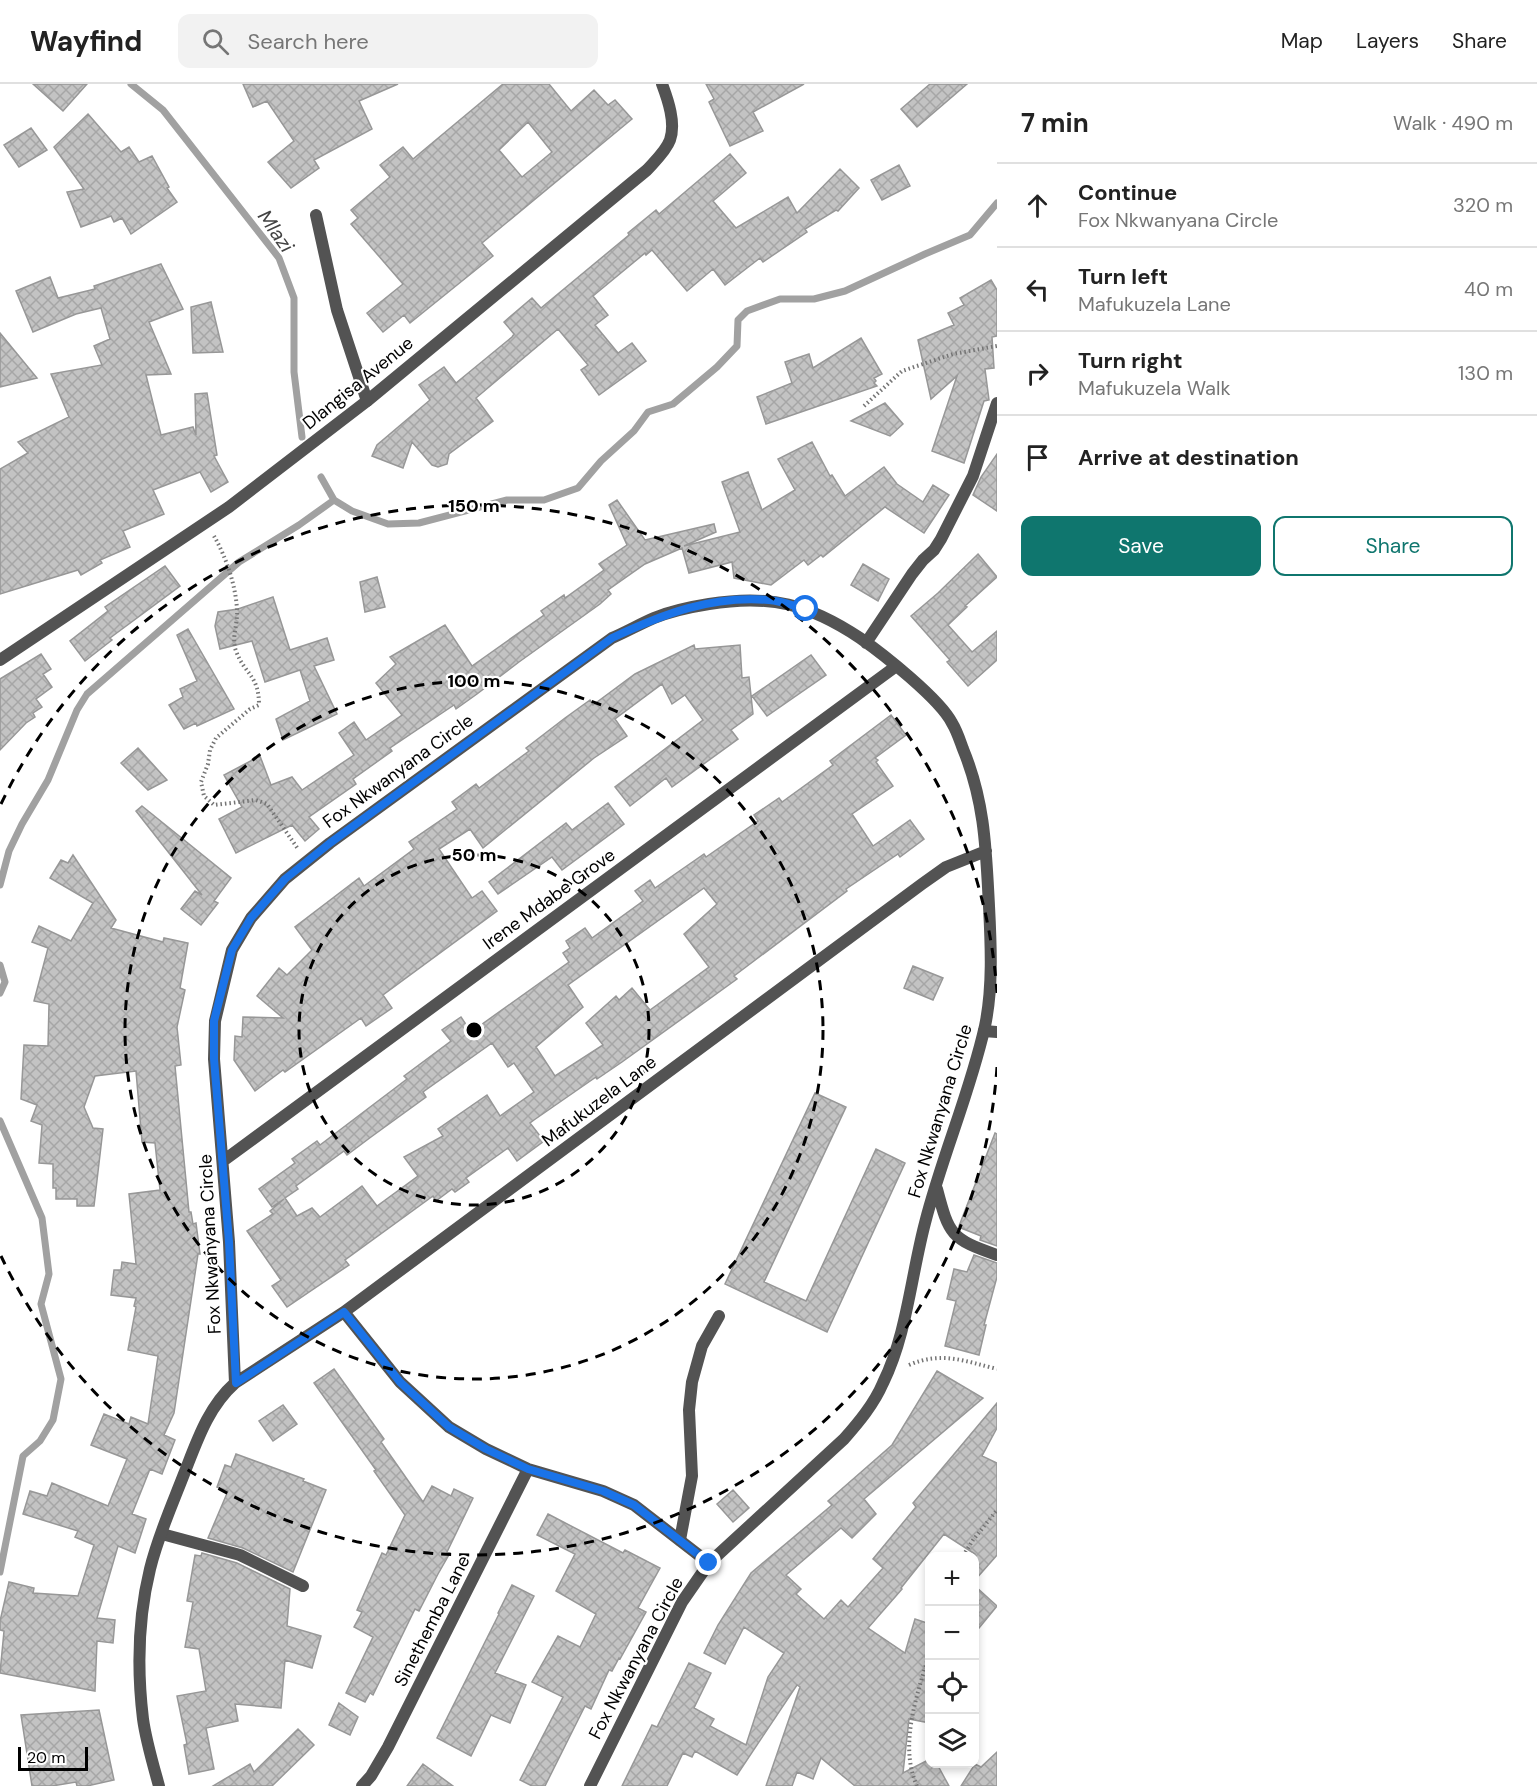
<!DOCTYPE html>
<meta charset="utf-8">
<style>
body{margin:0;font-family:"DM Sans",sans-serif;background:#f2f2f2;color:#222}
.controls{position:absolute;right:18px;bottom:18px;display:grid;overflow:hidden;border-radius:12px;box-shadow:0 3px 9px #0003}
.controls button{width:54px;height:54px;display:grid;place-items:center;padding:0;border:0;border-bottom:2px solid #e0e0e0;background:#fff;color:#222;font:30px sans-serif}
.scale{position:absolute;left:18px;bottom:15px;width:70px;box-sizing:border-box;padding-left:6px;border:3px solid #000;border-top:0;font-size:16px;line-height:21px;white-space:nowrap;color:#000;-webkit-text-stroke:4px #fff;paint-order:stroke}
.stop{position:absolute;width:18px;height:18px;margin:-14px;border:4px solid #1a73e8;border-radius:50%;background:#fff}
.stop.end{background:#1a73e8;border-color:#fff;box-shadow:0 2px 6px #0008}
.list{margin:0;padding:0;list-style:none}
h2{display:flex;justify-content:space-between;align-items:center;height:78px;margin:0;padding:0 24px;font-size:26px}
h2 small{font-size:20px;font-weight:400;color:#767676}
.list li{display:grid;grid-template-columns:39px 1fr auto;gap:18px;align-items:center;box-sizing:border-box;height:84px;padding:0 24px;border-top:2px solid #e0e0e0}
.list b{display:block;font-size:22px;white-space:nowrap}
.list p{margin:0;font-size:20px;white-space:nowrap;color:#767676}
.list em{font-size:20px;font-style:normal;color:#767676}
.actions{display:flex;gap:12px;padding:18px 24px}
.actions a{flex:1;padding:14px 0;border:2px solid #0f766e;border-radius:12px;text-align:center;font-size:21px;color:#0f766e}
.actions .main{background:#0f766e;color:#fff}
.icon{flex:none;width:33px;height:33px;fill:none;stroke:currentColor;stroke-width:2;stroke-linecap:round;stroke-linejoin:round}
.map{position:relative;flex:none;width:997px;height:1702px;overflow:hidden}
header{display:flex;align-items:center;gap:36px;box-sizing:border-box;height:84px;padding:0 30px;background:#fff;border-bottom:2px solid #e0e0e0}
header strong{font-size:28px}
nav{display:flex;gap:33px;margin-inline-start:auto;font-size:21px}
.search{width:420px;height:54px;background:#f2f2f2;display:flex;align-items:center;gap:15px;box-sizing:border-box;padding:0 21px;border-radius:12px;color:#767676;font-size:22px}
main{display:flex}
aside{flex:1;background:#fff}
.map>svg:first-child{display:block}
.lines{fill:none;stroke-linecap:round;stroke-linejoin:round}
.stream{stroke:#a1a1a1;stroke-width:7}
.building{fill:url(#building-cross-hatch);stroke:#979797;stroke-width:1.5;fill-rule:evenodd}
.path{stroke:#757575;stroke-width:4;stroke-dasharray:1.5 3;stroke-linecap:butt}
.service{stroke:#535353;stroke-width:12}
.minor{stroke:#535353;stroke-width:12}
.route{stroke:#1a73e8;stroke-width:8}
.ring{fill:none;stroke:#000;stroke-width:3;stroke-dasharray:10 8}
.labels{text-anchor:middle;dominant-baseline:central;stroke-width:4.5;stroke-linejoin:round;paint-order:stroke}
.street-label{font-size:18px;fill:#000;stroke:#fff}
.water-label{font-size:20px;font-style:italic;fill:#424242;stroke:#fff}
.centre{fill:#000;stroke:#fff;stroke-width:3}
.ring-label{font-size:18px;text-anchor:middle;font-weight:bold;fill:#000;stroke:#fff;stroke-width:4.5;stroke-linejoin:round;paint-order:stroke}
</style>
<header>
<strong>Wayfind</strong>
<div class="search"><svg class="icon" aria-label="search" viewBox="0 0 24 24"><circle cx="10" cy="10" r="6"/><path d="M15 15l6 6"/></svg>Search here</div>
<nav><a>Map</a><a>Layers</a><a>Share</a></nav>
</header>
<main>
<div class="map">
<svg width="997" height="1702" viewBox="0 0 997 1702">
<defs>
<pattern id="building-cross-hatch" width="8" height="8" patternUnits="userSpaceOnUse" patternTransform="scale(1.5)"><rect width="8" height="8" fill="#c3c3c3"/><path d="M0 0l8 8M0 8l8-8" fill="none" stroke="#a6a6a6"/></pattern>
</defs>
<rect width="100%" height="100%" fill="#fff"/>
<g class="lines">
<path class="stream" d="M131 0 163 26 279 174 294 214V288L302 353
M321 393 334 416 352 427 388 440 419 439 507 416H544L578 404 601 377 634 347 648 328 673 320 717 283 737 262 738 236 747 227 780 215H814L845 207 925 170 970 151 997 119
M0 801 9 767 22 740 48 696 77 626 87 610 239 478 299 441 334 416
M0 881 5 898 0 909
M0 1037 42 1134 49 1190 41 1220 61 1295 53 1336 40 1357 23 1372 0 1488"/>
</g>
<path class="building" d="M33 0H87L63 27Z
M243 0H398L359 17 372 45 314 76 319 84 291 104 268 78 294 57 267 17 253 23Z
M503 0H549L571 27 594 6 608 21 615 16 632 35 482 159 493 172 410 239 404 231 383 248 367 229 403 200 351 140 358 134 351 126 390 93 380 81 403 63 413 75ZM528 38 552 68 522 93 499 66Z
M706 0H804L753 28 763 47 730 62 709 18 714 15Z
M930 0H967L917 43 901 25Z
M88 30 121 68 129 63 139 78 152 72 169 103 167 104 177 118 131 150 122 134 114 138 111 132 81 143 67 108 84 105 54 63Z
M31 44 47 66 19 83 4 61Z
M730 70 746 89 713 117 736 144 788 113 797 129 840 85 859 104 838 127 836 126 805 145 807 148 763 178 760 174 725 201 713 185 687 207 652 166 646 171 645 169 593 212 608 231 595 241 618 269 632 259 646 277 599 311 581 286 588 281 558 245 476 314 493 337 449 370 447 380 438 383 432 381 412 358 403 384 372 372 377 361 430 316 419 301 444 283 456 299 512 253 514 250 504 238 532 214 541 224 629 151 628 149 656 126 659 130Z
M899 81 910 102 882 116 871 96Z
M161 180 183 225 149 238 171 290 146 291 161 351 193 343 196 351 195 310 207 309 217 371 214 372 228 398 211 408 200 388 153 406 164 430 123 447 130 463 100 476 102 479 81 491 78 486 0 510V385L28 369 18 358 69 333 51 290 102 281 94 262 110 255 101 224 76 230 33 248 16 207 50 193 58 214 95 205 94 202Z
M991 196 997 206V252L992 253 994 284 985 285 989 316 984 317 964 379 932 367 957 292 931 315 918 256 954 241 948 229 964 221 960 214Z
M211 218 223 268 193 269 191 223Z
M0 249 37 294 0 303Z
M861 254 882 290 874 294 876 297 874 299 877 302 766 340 757 313 792 299 785 278 809 270 813 284Z
M885 319 903 340 890 352 851 337Z
M812 358 830 392 832 391 845 412 884 383 897 400 923 418 933 401 949 411 924 449 885 423 823 473 821 471 808 481 804 476 771 501 734 494 732 478 689 489 682 464 645 480 608 506 611 510 600 520 519 578 477 610 456 625 454 621 390 664 392 667 353 695 356 700 309 733 319 745 305 757 292 741 236 769 219 735 242 723 224 691 260 672 271 701 292 693 302 706 354 671 339 649 354 638 366 656 402 631 376 599 396 580 390 573 445 541 472 582 544 531 541 527 564 511 565 514 604 486 599 480 627 461 609 421 617 416 645 456 714 440 716 448 684 462 740 448 722 398 748 388 762 426 795 406 778 375Z
M997 370V427L973 411 981 393Z
M978 470 997 493 965 522 967 523 948 541 972 568 997 547V576L968 602 947 578 950 576 911 532 938 509Z
M863 480 889 495 878 517 851 501Z
M165 482 180 502 110 554 112 556 85 577 70 557 108 527 105 523Z
M377 493 385 523 365 528 360 498Z
M273 513 290 566 327 554 334 576 314 582 337 630 283 656 276 635 310 617 300 586 265 598 252 557 220 565 215 542 218 528 238 525Z
M188 545 234 625 197 642 196 639 184 645 169 621 183 613 180 605 197 597 177 551Z
M694 561 695 565 740 561 742 594 749 593 753 630 731 646 738 655 672 703 666 694 630 722 615 703 703 636 685 611 672 620 662 600 615 635 627 652 594 674 483 764 470 745 439 765 472 814 482 807 497 827 383 911 392 924 366 942 361 934 285 988 283 986 255 1007 234 976 235 952 242 953 243 933 283 934 257 912 279 884 287 891 312 866 295 843 359 794 364 802 414 765 409 758 457 725 452 718 476 700 479 704 529 667 526 664 565 634 590 616 593 621 635 590Z
M41 570 51 585 43 590 52 603 36 615 42 623 33 629 35 633 26 639 0 666V595Z
M811 571 826 591 767 632 752 612Z
M891 631 906 651 875 674 878 676 876 678 893 702 852 730 873 762 910 736 924 755 900 773 898 770 846 805 847 807 734 892 737 895 622 978 597 995 596 993 534 1036 530 1039 544 1057 517 1077 508 1064 466 1094 469 1098 455 1108 452 1105 436 1117 433 1112 345 1176 349 1181 287 1223 272 1202 281 1196 247 1147 273 1130 270 1127 284 1115 272 1123 259 1105 295 1079 292 1075 317 1057 320 1061 407 995 404 992 451 957 442 946 461 933 471 948 569 878 563 869 570 864 566 857 585 844 592 854 643 817 635 807 650 796 655 804 704 770 706 773 758 737 754 731 779 714 782 718 833 681 830 677ZM704 804 717 820 684 850 709 883 650 926 632 904 619 916 616 912 586 939 603 961 555 992 536 963 583 923 568 901ZM492 959 508 983 514 979 534 1008 500 1032 487 1011 438 1045 443 1052 404 1073 418 1092 377 1122 362 1102 320 1133 312 1124 297 1132 285 1114 298 1105 296 1102 344 1067 347 1071 371 1053 426 1013 423 1008Z
M138 664 167 696 148 706 121 679Z
M608 719 624 740 562 786 552 773 498 810 489 798 566 739 572 746Z
M142 722 231 794 214 817 218 819 201 841 181 825 195 807 202 811 136 727Z
M73 771 116 836 111 844 163 858 164 854 188 859 180 904 185 906 177 943 181 981 175 982 189 1128H191L193 1140 196 1139 200 1170H198L174 1329 164 1351 175 1356 162 1390 150 1385 132 1430 146 1435 135 1469 118 1462 97 1534 115 1536 113 1559 97 1557 95 1607 0 1589 4 1547 0 1546V1537L9 1498 34 1504 33 1509 78 1512 94 1461 75 1453 78 1447 23 1430 30 1407 47 1412 52 1399 108 1422 127 1375 91 1361 104 1330 129 1340 131 1333 148 1340 158 1272 128 1266 136 1223 134 1222 136 1214 111 1211 114 1186H121L122 1178 136 1180 129 1110 160 1106 155 1059 142 1058 136 987 95 992 84 1023 93 1044 103 1045 94 1122H77V1115H56V1104H53V1080L39 1079 42 1041 31 1037 37 1021 21 1015 24 961 48 962 49 920 34 917 48 864 32 858 39 842 71 857 93 819 50 794 61 776 68 779Z
M913 882 943 894 933 916 904 904Z
M815 1009 846 1023 764 1198 806 1217 876 1065 905 1079 827 1248 725 1200Z
M995 1049 997 1050V1162L980 1156 981 1152 961 1144 959 1142Z
M974 1171 997 1179V1193L984 1241H986L979 1271 945 1262 956 1217 947 1215 954 1185 967 1188Z
M334 1285 384 1355 381 1358 423 1418 432 1402 451 1412 454 1405 473 1414 447 1468 450 1469 438 1490 419 1527 415 1525 373 1611 370 1609 365 1618 346 1609 373 1553 354 1543 362 1528 357 1526 382 1469 386 1471 405 1431 374 1387 376 1386 314 1299Z
M937 1287 983 1314 864 1415 876 1430 852 1454 841 1444 786 1491 801 1505 796 1510 824 1535 841 1516 848 1523 883 1484 873 1475 916 1423 913 1419 997 1319V1344L982 1372 997 1379V1471L975 1496V1470L944 1450 901 1504 902 1505 868 1544 905 1569 915 1535 930 1540V1639L909 1635 903 1689 930 1675V1680H937L949 1702H855L821 1674 813 1695 797 1688 792 1702H766L800 1603 797 1601 737 1691 695 1667 692 1673 683 1669 667 1702H622L652 1641 657 1643 689 1579 711 1589 694 1624 714 1635 710 1642 746 1661 768 1593 784 1569 744 1543 725 1580 704 1569 718 1541 751 1489 832 1421 828 1417 892 1361Z
M283 1321 297 1340 273 1357 259 1337Z
M236 1370 304 1395 303 1397 326 1406 293 1488 243 1464 208 1454 228 1407 217 1403 225 1381 231 1383Z
M733 1406 749 1424 733 1438 717 1420Z
M548 1430 623 1469 625 1466 660 1484 638 1524 646 1528 620 1575 619 1574 612 1587 609 1586 591 1625 585 1622 545 1702H532L520 1696 563 1613 532 1598 558 1552 580 1563 596 1530 556 1507 575 1470 537 1451Z
M202 1469 237 1479 290 1505 287 1542 321 1552 312 1584 285 1576 281 1624 235 1620 238 1637 206 1644 214 1685 189 1690 184 1661 187 1660 177 1612 206 1607 199 1565 185 1563 193 1518 187 1517 195 1471 201 1472Z
M512 1501 534 1512 495 1589 526 1601 510 1639 491 1631 471 1672 437 1654 499 1530 498 1529Z
M975 1502 997 1522 975 1549Z
M339 1619 358 1633 350 1651 329 1641Z
M99 1626 114 1696 87 1702H77L76 1698 52 1702H32L21 1631Z
M298 1645 314 1661 272 1702H213L250 1680 254 1688Z
M997 1668V1702H961L975 1680 981 1683Z
M423 1680 453 1702H407Z"/>
<g class="lines">
<path class="path" d="M864 322 902 287 953 270 997 262
M214 452C226 473 236 502 237 526 238 540 231 554 236 567 245 591 259 591 259 621L250 625 216 654 210 666 208 680 201 698 204 712 214 721 256 716 267 720 298 765
M909 1281C941 1267 965 1277 997 1285
M963 1472 973 1456 997 1426
M917 1702C898 1660 918 1609 930 1567"/>
<path class="service" d="M316 131 337 226 367 317
M984 947 997 948
M162 1450 240 1471 303 1502
M680 1456 692 1392 689 1326 692 1298 702 1262 719 1232"/>
<path class="minor" d="M866 559 912 490 923 476 934 466 941 455 973 392 997 319
M0 576 229 423 367 317 647 86C655 77 666 67 670 56 676 39 668 16 662 0
M223 1077 895 583
M937 1105C949 1151 951 1155 997 1171
M344 1228 400 1298 449 1343 486 1365 528 1385 603 1407 634 1421 709 1479
M235 1299 344 1228 922 800 946 783 986 767
M159 1702C153 1680 146 1657 143 1635 137 1585 138 1534 150 1485 158 1452 172 1421 184 1390 197 1357 208 1323 235 1299L229 1158 214 975 215 937 232 866 251 834 285 795 330 759 612 554C626 548 640 540 654 534 671 527 690 523 709 520 770 510 809 520 860 554 883 570 940 615 952 639 957 647 960 657 963 665 985 718 986 766 989 822 991 861 993 904 985 942 970 1009 942 1072 925 1139 911 1192 907 1250 883 1299 874 1320 859 1338 844 1355L709 1479 682 1518 590 1702
M362 1702 371 1692 388 1663 528 1385"/>
</g>
<g class="lines">
<path class="route" d="M709 1479 634 1421 603 1407 528 1385 486 1365 449 1343 400 1298 344 1228 236 1299 229 1158 214 975V937L232 866 251 834 285 795 330 759 612 554C663 530 712 511 769 516 781 517 794 522 806 525"/>
</g>
<g class="ring">
<circle cx="474" cy="946" r="175"/>
<circle cx="474" cy="946" r="349"/>
<path d="M997 983A524 524 0 0 1 1 1172M1 720A524 524 0 0 1 997 909"/>
</g>
<g class="labels">
<g class="street-label">
<text transform="translate(358 299) rotate(-39)">Dlangisa Avenue</text>
<text transform="translate(398 687) rotate(-36)">Fox Nkwanyana Circle</text>
<text transform="translate(549 815) rotate(-36)">Irene Mdabe Grove</text>
<text transform="translate(599 1017) rotate(-37)">Mafukuzela Lane</text>
<text transform="translate(940 1027) rotate(-73)">Fox Nkwanyana Circle</text>
<text transform="translate(210 1160) rotate(-93)">Fox Nkwanyana Circle</text>
<text transform="translate(432 1537) rotate(-63)">Sinethemba Lane</text>
<text transform="translate(636 1574) rotate(-62)">Fox Nkwanyana Circle</text>
</g>
<g class="water-label">
<text transform="translate(276 147) rotate(55)">Mlazi</text>
</g>
</g>
<circle cx="474" cy="946" r="9" class="centre"/>
<g class="ring-label">
<text x="474" y="428">150 m</text>
<text x="474" y="603">100 m</text>
<text x="474" y="777">50 m</text>
</g>
</svg>
<div class="controls">
<button>+</button>
<button>−</button>
<button><svg class="icon" aria-label="locate" viewBox="0 0 24 24"><circle cx="12" cy="12" r="6"/><path d="M12 2v4M12 18v4M2 12h4M18 12h4"/></svg></button>
<button><svg class="icon" aria-label="layers" viewBox="0 0 24 24"><path d="M12 4l9 5-9 5-9-5zM3 14l9 5 9-5"/></svg></button>
</div>
<div class="scale">20 m</div>
<div class="stop" style="left:806px;top:525px"></div>
<div class="stop end" style="left:709px;top:1479px"></div>
</div>
<aside>
<h2>7 min<small>Walk · 490 m</small></h2>
<ul class="list">
<li><svg class="icon" aria-label="ahead" viewBox="0 0 24 24"><path d="M12 20V5M6 11l6-6 6 6"/></svg><div><b>Continue</b><p>Fox Nkwanyana Circle</p></div><em>320 m</em></li>
<li><svg class="icon" aria-label="left" viewBox="0 0 24 24"><path d="M17 20v-9H6M10 6l-5 5 5 5"/></svg><div><b>Turn left</b><p>Mafukuzela Lane</p></div><em>40 m</em></li>
<li><svg class="icon" aria-label="right" viewBox="0 0 24 24"><path d="M7 20v-9h11M14 6l5 5-5 5"/></svg><div><b>Turn right</b><p>Mafukuzela Walk</p></div><em>130 m</em></li>
<li><svg class="icon" aria-label="arrive" viewBox="0 0 24 24"><path d="M6 21V4h12l-3 4 3 4H6"/></svg><div><b>Arrive at destination</b></div></li>
</ul>
<div class="actions"><a class="main">Save</a><a>Share</a></div>
</aside>
</main>
